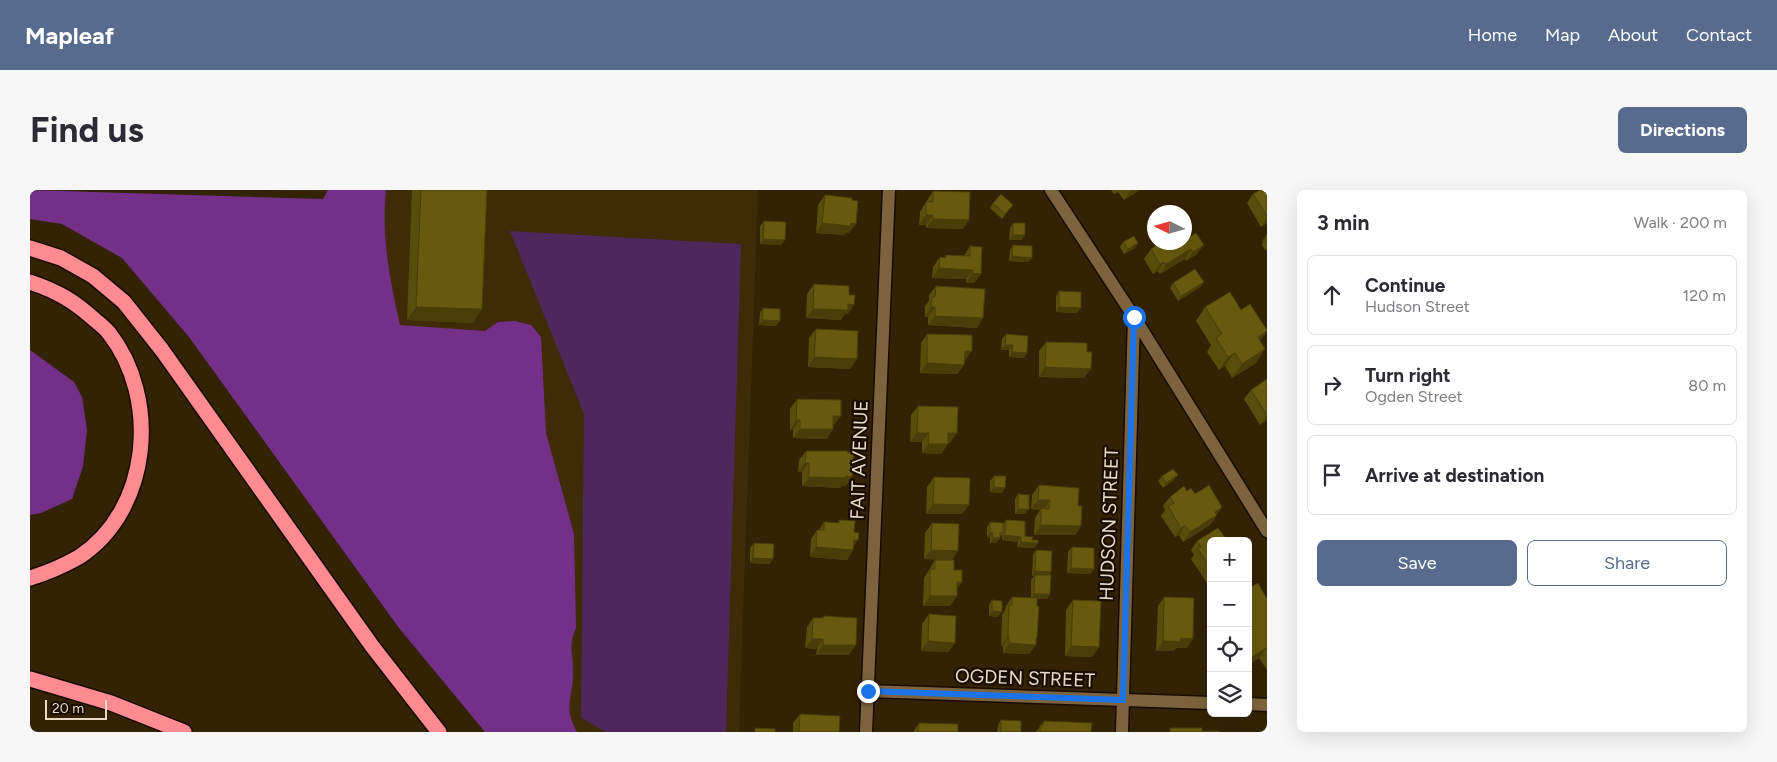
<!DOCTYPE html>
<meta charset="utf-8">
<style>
body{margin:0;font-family:Figtree,sans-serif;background:#f7f7f7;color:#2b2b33}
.controls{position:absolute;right:15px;bottom:15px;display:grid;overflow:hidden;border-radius:8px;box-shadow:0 5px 20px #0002}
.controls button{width:45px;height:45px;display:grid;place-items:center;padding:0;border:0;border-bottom:1px solid #e1e1e2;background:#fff;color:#2b2b33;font:25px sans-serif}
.compass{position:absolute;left:1117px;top:15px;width:45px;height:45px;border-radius:50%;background:#fff;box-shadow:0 5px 20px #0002;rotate:275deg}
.scale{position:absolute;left:15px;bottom:12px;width:62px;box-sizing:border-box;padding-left:5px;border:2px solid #e8dac5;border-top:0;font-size:14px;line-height:18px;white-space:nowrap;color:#e8dac5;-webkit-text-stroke:4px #170d01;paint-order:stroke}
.stop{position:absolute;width:15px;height:15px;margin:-11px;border:4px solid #1a73e8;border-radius:50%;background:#fff}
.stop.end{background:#1a73e8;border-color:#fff;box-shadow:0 1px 5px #0008}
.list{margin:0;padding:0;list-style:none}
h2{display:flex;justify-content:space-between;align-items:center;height:65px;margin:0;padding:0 20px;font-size:21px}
h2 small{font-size:16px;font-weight:400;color:#7c7c81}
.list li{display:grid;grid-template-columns:32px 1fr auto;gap:15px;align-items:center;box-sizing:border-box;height:80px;margin:0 10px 10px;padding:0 10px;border:1px solid #e1e1e2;border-radius:8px}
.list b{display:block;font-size:19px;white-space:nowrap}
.list p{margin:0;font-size:16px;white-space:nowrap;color:#7c7c81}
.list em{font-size:16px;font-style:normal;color:#7c7c81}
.actions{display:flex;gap:10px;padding:15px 20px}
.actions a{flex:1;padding:11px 0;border:1px solid #566b8d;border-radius:8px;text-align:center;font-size:18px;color:#566b8d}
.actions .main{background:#566b8d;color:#fff}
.icon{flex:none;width:28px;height:28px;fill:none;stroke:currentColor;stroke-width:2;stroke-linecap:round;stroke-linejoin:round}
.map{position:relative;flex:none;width:1237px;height:542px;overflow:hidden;border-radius:8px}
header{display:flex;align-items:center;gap:30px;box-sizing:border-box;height:70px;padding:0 25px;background:#566b8d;color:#fff}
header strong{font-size:24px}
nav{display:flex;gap:28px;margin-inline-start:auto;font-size:18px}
.intro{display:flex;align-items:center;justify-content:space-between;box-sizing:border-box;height:120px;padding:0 30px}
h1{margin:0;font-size:35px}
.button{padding:12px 22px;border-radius:8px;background:#566b8d;color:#fff;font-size:18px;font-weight:700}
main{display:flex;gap:30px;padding:0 30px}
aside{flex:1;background:#fff;border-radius:8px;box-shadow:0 5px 20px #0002}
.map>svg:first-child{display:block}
.built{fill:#3f2b05}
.green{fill:#4e285a}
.forest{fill:#743089}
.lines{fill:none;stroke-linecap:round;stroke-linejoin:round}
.minor-casing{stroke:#180c00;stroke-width:15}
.motorway-casing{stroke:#180c00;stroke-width:18}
.minor{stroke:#7d633d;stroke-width:12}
.motorway{stroke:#fe8b92;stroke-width:15}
.wall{fill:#594d0c}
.shaded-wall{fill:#493e0a}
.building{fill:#68590e;stroke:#493e0a}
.route{stroke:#1a73e8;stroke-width:6}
.labels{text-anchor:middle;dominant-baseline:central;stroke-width:4.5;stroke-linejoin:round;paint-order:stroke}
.street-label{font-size:19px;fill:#e8dac5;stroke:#170d01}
</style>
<header>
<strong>Mapleaf</strong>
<nav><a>Home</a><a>Map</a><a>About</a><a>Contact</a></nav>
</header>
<div class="intro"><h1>Find us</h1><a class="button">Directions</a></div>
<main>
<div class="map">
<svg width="1237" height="542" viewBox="0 0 1237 542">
<rect width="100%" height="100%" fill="#342204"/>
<path class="built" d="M225 0H728L709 542H474L364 149 300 2Z"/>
<path class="green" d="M480 41 711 54 696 542H576L551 528 554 224Z"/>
<path class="forest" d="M0 0 293 9 298 0H356C351 46 360 91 370 135L455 141 468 132 485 131 501 135 511 147 516 243 544 344 546 438C538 456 543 462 543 481 544 507 532 515 547 542H455L369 438 159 147 92 68 32 34 0 29Z
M0 160 44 192 52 207 57 240 53 276 42 309 11 323 0 325Z"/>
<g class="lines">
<defs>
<path id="minor" d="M1021 0 1104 127 1237 341
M838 501 1181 513
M1218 514 1237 515
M836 542 859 0
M1092 542 1104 127"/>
<path id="motorway" d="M0 58 31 68 63 86 94 112 132 160 342 456 409 542
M0 92C27 101 44 111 65 130 70 134 75 138 79 143 130 208 121 320 49 367 33 376 17 383 0 388
M0 489 81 513 154 542"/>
</defs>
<use href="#minor" class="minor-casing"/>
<use href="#motorway" class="motorway-casing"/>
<use href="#minor" class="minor"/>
<use href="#motorway" class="motorway"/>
</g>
<path class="wall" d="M382 0H457L443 133 377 130Z
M1081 0H1110L1094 10 1088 2 1084 4Z
M1237 0V33L1231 37 1217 13 1223 4Z
M903 1 933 39 896 38V35H889L890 22Z
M795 5 819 43H815L814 45 786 43 788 15Z
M963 13 983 15 972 29 960 18Z
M734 31 751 55 730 54V36Z
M983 33 992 50H979L980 38Z
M1236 45H1237V60H1235L1232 55 1233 50Z
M1093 52 1105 58 1094 64 1090 57Z
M1154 52 1167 64 1156 71 1155 69 1130 84 1128 81 1123 84 1114 69 1121 59Z
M983 55 998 72 979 71 980 60Z
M940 56 951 84 944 93H936V89L902 88 903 77 910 67H915L916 65 934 66Z
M1174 92 1170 97 1148 111 1140 98 1143 93Z
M784 94 818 124H815L811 130 776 128 777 104Z
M906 96 953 128 947 138 898 135V127H895V116L899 111V105Z
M1029 101 1047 123 1026 122V106Z
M1175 117 1230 151 1226 173 1202 188 1195 176 1189 180 1177 162 1181 155 1166 131Z
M733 118 746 136 729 135 730 123Z
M786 139 820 179 778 177 779 148Z
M897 144 935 170 934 175 927 184 890 183 891 153Z
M976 144 994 168 979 167V160H971L972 149Z
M1016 152 1057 162 1054 188 1009 187V161Z
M1237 189V230L1230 235 1214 209 1221 200Z
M767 209 811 226 803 235 797 249 763 248V240H760V219Z
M888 216 920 253H918L911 264 892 263V252H880L881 225Z
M776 261 822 287 816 296H811L810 298 772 296V282H768L769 270Z
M964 286 972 303 960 302V291Z
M1132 286 1144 290 1133 298 1128 291Z
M904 287 939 315 932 324H896L897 297Z
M1009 295 1051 336 1045 345H1004L1005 328 1010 320 1001 319 1002 305Z
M1157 301 1165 304 1187 325 1180 335 1153 352 1149 345 1145 347 1131 326 1135 320 1133 316 1140 307Z
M988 304 995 324H985V309Z
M809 330 823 357V360L817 370 780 367 781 349 787 340H789L794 332 808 333Z
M976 330 995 346 1008 353 1004 358 987 357 988 352 972 350V344L966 353H960V348L957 347V337L960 332 973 334Z
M902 333 928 361 922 370 924 380 932 392 927 399V406L920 416H893L894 388 905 370H917L894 369 895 343Z
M1167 351H1181V399L1161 369 1164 365 1161 360Z
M724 353 740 374 720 373V358Z
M1042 357 1064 379 1060 384 1037 383 1038 362Z
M1006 360 1021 382 1019 385 1020 404 1017 409H1007V447L999 464 973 463V456H971L972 425 975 420 976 416 982 407 1001 408V390L1004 386H1002L1003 365Z
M1218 399 1237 409V480L1229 468 1218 475Z
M1134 407 1157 458H1146L1144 461H1126L1128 416Z
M962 410 968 427 959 426V415Z
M1043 410 1062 467 1035 466 1036 420Z
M899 424 925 453 918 462 891 461 892 434Z
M794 426 819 465H786L787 459 775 458 777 437 783 428H792Z
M1181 426V434L1178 430Z
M770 524 809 542H763V533Z
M971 530 991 542H967L968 535Z
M1014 531 1061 542H1006Z
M889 533 928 542H883Z"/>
<path class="shaded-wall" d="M1102 0H1110L1094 10 1100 1Z
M896 25H903L896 35H889Z
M1237 28V33L1231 37Z
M903 29 939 30 933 39 896 38Z
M792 33H821L826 34 819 43H815L814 45 786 43Z
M983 45H995L992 50H979Z
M733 49 755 50 751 55 730 54Z
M1108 53 1105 58 1094 64 1098 59Z
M1174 55 1167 64 1156 71 1163 62Z
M1161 59 1155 69 1130 84 1136 74Z
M982 66 1002 68 998 72 979 71Z
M1134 72 1128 81 1123 84 1130 74Z
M909 78 943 80 936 89 902 88Z
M942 83 951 84 944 93H936Z
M1174 92 1170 97 1148 111 1151 106Z
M818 114 824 115 818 124H815L811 130 776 128 783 119Z
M386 117 452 119 443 133 377 130Z
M901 117H905L898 127H895Z
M1029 117 1051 118 1047 123 1026 122Z
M905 126 953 128 947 138 898 135Z
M732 130 750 131 746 136 729 135Z
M1237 141V142L1228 154V147Z
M975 155H983L979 160H971Z
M1235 159 1226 173 1202 188 1212 174Z
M935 161H942L935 170H928Z
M982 162 997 163 994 168 979 167Z
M1205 163 1195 176 1189 180 1198 167Z
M784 167 827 169 820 179 778 177Z
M897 173 934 175 927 184 890 183Z
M1015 177 1061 179 1054 188 1009 187Z
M1237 225V230L1230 235Z
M803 226H811L804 235H797Z
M766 230H770L763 240H760Z
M770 239H803L797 249 763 248Z
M887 243H899L892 252H880Z
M918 243H927L920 253 911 252Z
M898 254H918L911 264 892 263Z
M775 273H779L772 282H768Z
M1148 285 1144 290 1133 298 1136 293Z
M779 287 816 286 822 287 816 296H811L810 298 772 296Z
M964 297 975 298 972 303 960 302Z
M1008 310H1020L1013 320 1011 318 1010 320 1001 319Z
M903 314 939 315 932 324H896Z
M1192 317 1180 335 1153 352 1160 342 1185 322Z
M988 319H999L995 324H985Z
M1011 335 1051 336 1045 345H1004Z
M1155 335 1149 345 1145 347 1151 338Z
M960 343H963L960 348 957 347Z
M975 345 991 347 988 352 972 350Z
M963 348H970L966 353H960Z
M824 350H828L821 360H823L817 370 780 367 786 357Z
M991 352 1008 353 1004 358 987 357Z
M901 360 928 361 922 370 894 369Z
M723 368 743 369 740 374 720 373Z
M1041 378 1064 379 1060 384 1037 383Z
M1005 381 1021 382 1018 387 1002 386Z
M927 392H932L925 401Z
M1004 404H1020L1017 409H1001Z
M900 406H927L920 416H893Z
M962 421 972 422 968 427 959 426Z
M978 446 979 447 973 456H971Z
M1007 447 1002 454 1006 455 999 464 973 463 979 453Z
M1151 448 1163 449 1157 458H1146L1144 461H1126L1133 451Z
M782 449H793L787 459 775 458Z
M898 451 925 453 918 462 891 461Z
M793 455H826L819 465H786Z
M1041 456 1069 457 1062 467 1035 466Z
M1236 458 1229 468 1218 475 1219 469Z"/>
<path class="building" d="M391 0H457L452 119 386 117Z
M1230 0H1237V26L1223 4Z
M903 1 940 2 939 30 903 29V25H896V12H903Z
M971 4 983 15 975 24 963 13Z
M795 5 822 8V10L828 11 826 34 821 33 820 36 792 33Z
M734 31 756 32 755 50 733 49Z
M983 33H995V45H983Z
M1156 39 1161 46 1166 43 1174 55 1163 62 1161 59 1136 74 1134 72 1130 74 1121 59 1131 52H1154V40Z
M1236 45H1237V53L1235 50Z
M1104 46 1108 53 1098 59 1093 52Z
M983 55 1002 56V68L982 66Z
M940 56 952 57 951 84 942 83 943 80 909 78 910 67 916 68V65L940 66Z
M1165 79 1174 92 1151 106 1143 93Z
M784 94 819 96V105H825L824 115 818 114V120L783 119Z
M906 96 955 99 953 128 905 126V117H901L902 107H905Z
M1029 101 1051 102V118L1029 117Z
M1200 102 1211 120 1220 114 1237 140V141L1228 147 1235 159 1212 174 1205 163 1198 167 1186 148 1192 144 1175 117Z
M733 118 750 119V131L732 130Z
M786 139 828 141 827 169 784 167Z
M897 144 942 145V161H935L934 175 897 173Z
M976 144 998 146 997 163 982 162 983 155H975Z
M1016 152 1057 153V162H1062L1061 179 1015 177Z
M1237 189V225L1221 200Z
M767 209 811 210V226H803V239H770V230H766Z
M888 216 928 217 927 243H918V254H898L899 243H887Z
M776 261H817V262L824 263 822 287 816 286V288L779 287V273H775Z
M1143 279 1148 285 1136 293 1132 286Z
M964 286H976L975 298 964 297Z
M904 287 940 288 939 315 903 314Z
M1009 295 1049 298 1048 316H1052L1051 336 1011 335V318L1019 319 1020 310H1008Z
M1179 295 1192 317 1185 322 1187 325 1160 342 1155 335 1151 338 1138 316 1144 313 1140 307 1154 296 1157 301 1161 298 1165 304Z
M988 304 999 305V319H988Z
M809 330 825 331 824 342 829 343 828 350H824L823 360 786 357 787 340H794V332L809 333Z
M976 330 995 331V346L1003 347 1002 350H1008V353L991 352V347L975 345Z
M960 332 973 333V343H970V348H963V343H960Z
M902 333 929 334 928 361 901 360Z
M1188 338 1198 351H1181V379L1168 359 1171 357 1167 351Z
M724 353 744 354 743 369 723 368Z
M1042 357 1064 358V379L1041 378Z
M1006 360 1022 361 1021 382 1005 381Z
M905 370H924V380H932V392H927V406H900V379H905Z
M1005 385H1021L1020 404H1004Z
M1228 393 1237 409V460L1236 458 1219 469 1218 399Z
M982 407 1007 408V416H1009L1007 447H1006V455L979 453V447L978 446 979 415H982Z
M1134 407 1164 408 1163 449 1151 448 1150 452 1133 451Z
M962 410 972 411V422L962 421Z
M1043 410 1071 411 1069 457 1041 456Z
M899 424 926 426 925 453 898 451Z
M794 426 827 428 826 455H793V449H782L783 428H794Z
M770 524 810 526 809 542H769Z
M971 530 991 531V542H971Z
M1014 531 1062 533 1061 542H1010V535H1013Z
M889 533 928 534V542H888Z
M725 538 745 539V542H725Z
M1140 538H1172V541H1189V542H1140Z"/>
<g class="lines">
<path class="route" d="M838 501 1093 510 1104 127"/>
</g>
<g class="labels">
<g class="street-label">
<text transform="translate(829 270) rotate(-88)">FAIT AVENUE</text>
<text transform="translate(1079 334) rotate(-88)">HUDSON STREET</text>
<text transform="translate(995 488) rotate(2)">OGDEN STREET</text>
</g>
</g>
</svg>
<div class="controls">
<button>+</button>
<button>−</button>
<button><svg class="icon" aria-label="locate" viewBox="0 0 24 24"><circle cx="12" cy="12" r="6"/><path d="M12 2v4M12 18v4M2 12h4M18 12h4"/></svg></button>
<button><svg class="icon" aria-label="layers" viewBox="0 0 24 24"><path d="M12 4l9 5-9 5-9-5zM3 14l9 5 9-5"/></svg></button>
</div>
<svg class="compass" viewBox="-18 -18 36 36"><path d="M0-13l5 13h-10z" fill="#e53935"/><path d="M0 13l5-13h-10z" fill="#7c7c81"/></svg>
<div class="scale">20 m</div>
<div class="stop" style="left:1104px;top:127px"></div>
<div class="stop end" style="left:838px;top:501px"></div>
</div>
<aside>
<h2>3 min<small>Walk · 200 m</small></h2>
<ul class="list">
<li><svg class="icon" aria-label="ahead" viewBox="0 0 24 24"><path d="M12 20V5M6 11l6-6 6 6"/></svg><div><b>Continue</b><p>Hudson Street</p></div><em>120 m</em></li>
<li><svg class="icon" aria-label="right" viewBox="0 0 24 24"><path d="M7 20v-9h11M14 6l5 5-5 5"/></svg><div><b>Turn right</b><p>Ogden Street</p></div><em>80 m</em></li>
<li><svg class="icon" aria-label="arrive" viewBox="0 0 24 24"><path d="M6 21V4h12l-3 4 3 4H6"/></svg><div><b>Arrive at destination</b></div></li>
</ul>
<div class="actions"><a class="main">Save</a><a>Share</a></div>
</aside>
</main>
